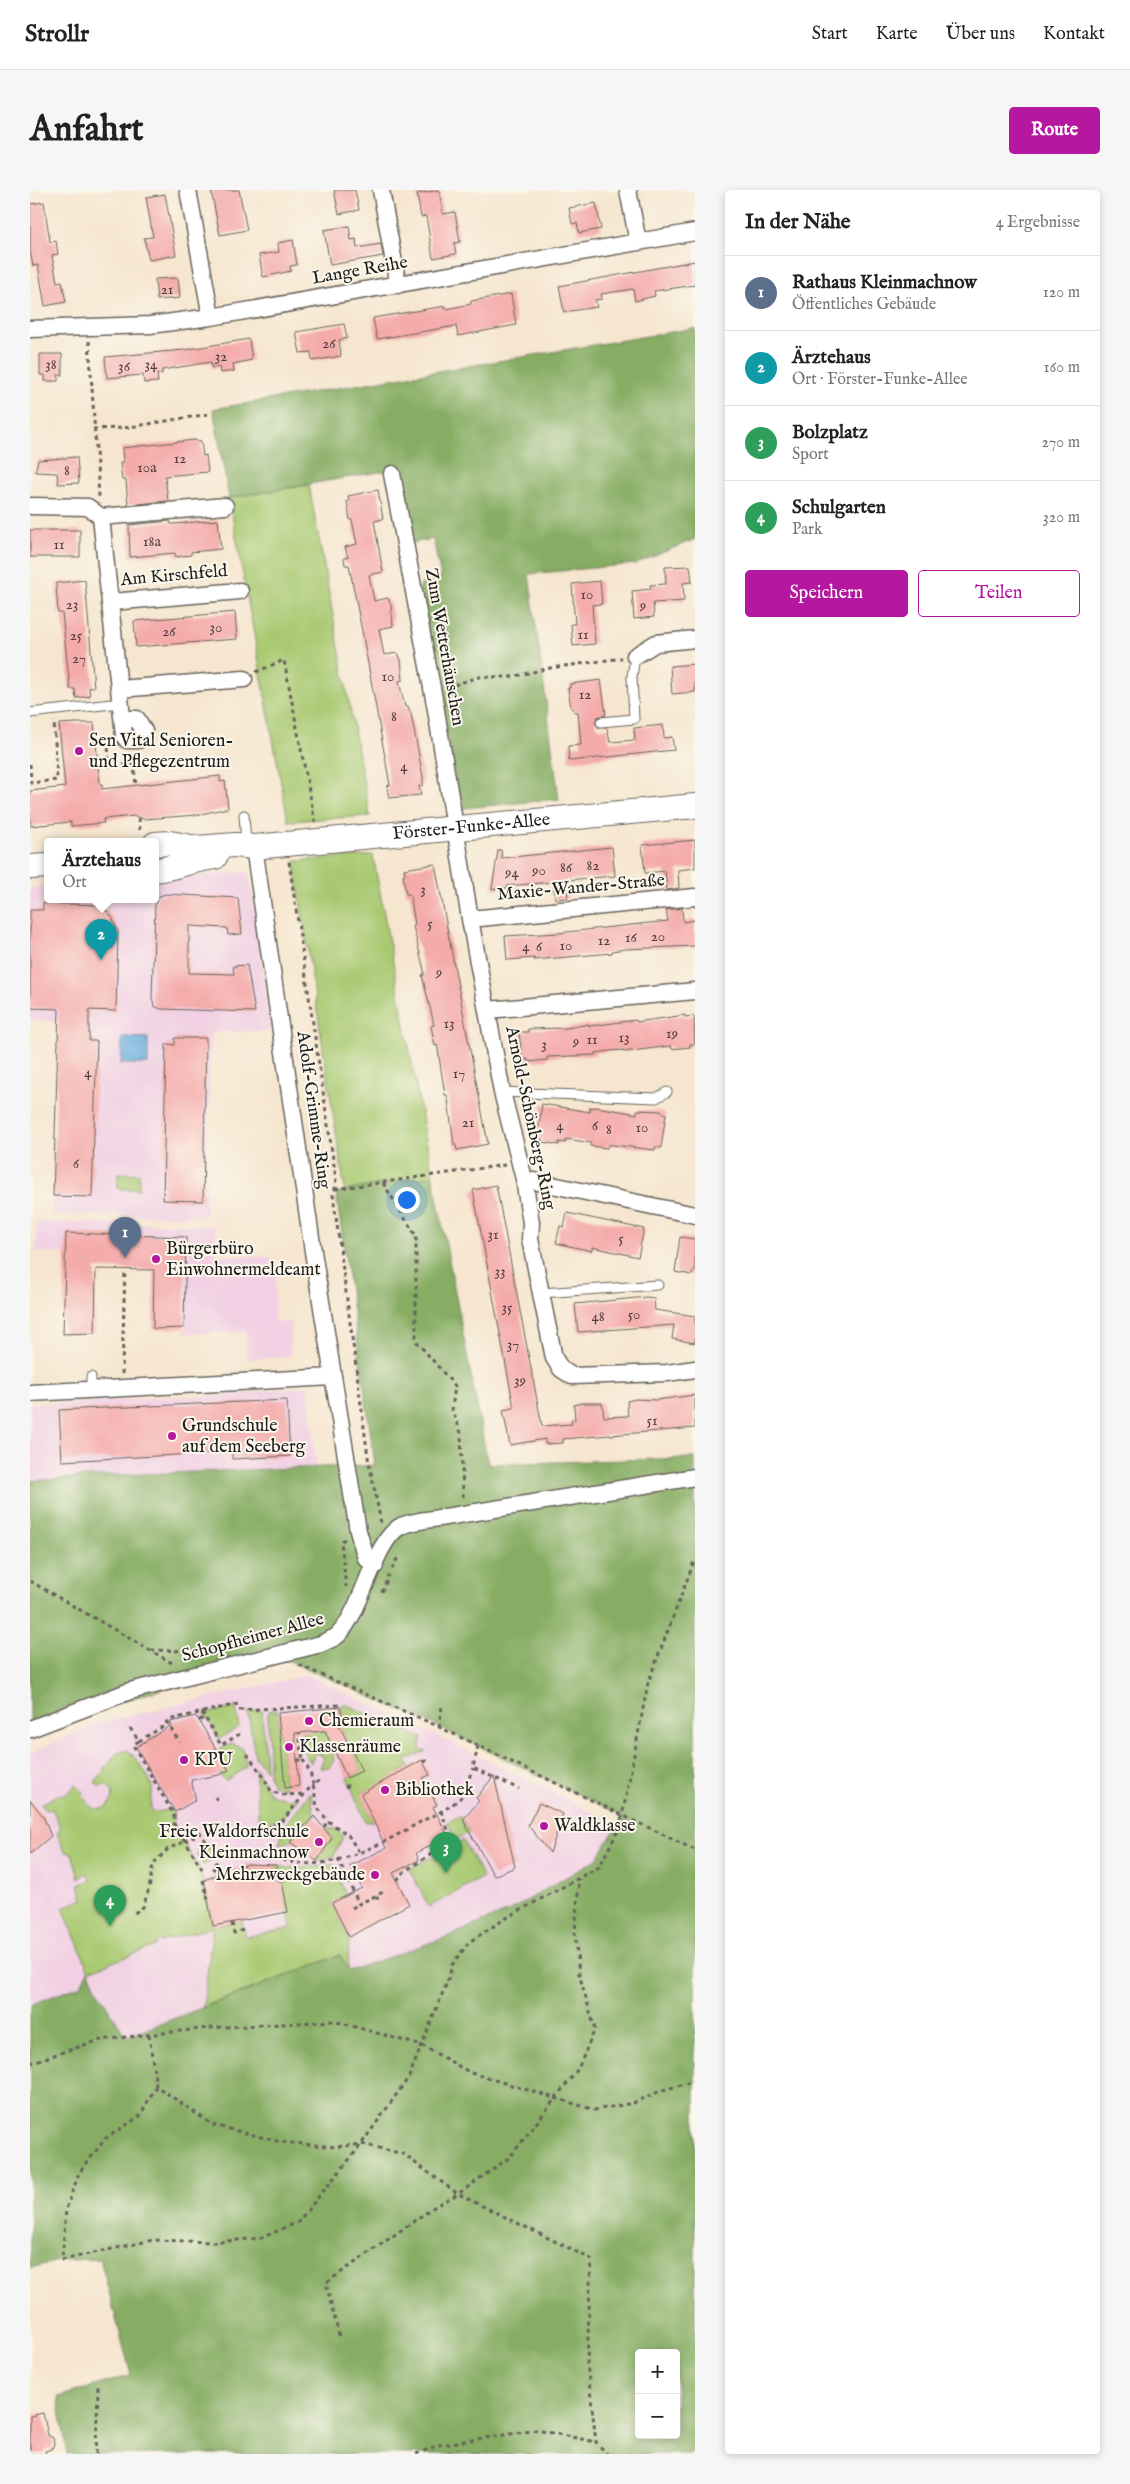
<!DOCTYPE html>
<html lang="de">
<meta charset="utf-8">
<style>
body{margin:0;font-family:"IM FELL English",serif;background:#f6f6f6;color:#222}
.controls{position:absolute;right:15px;bottom:15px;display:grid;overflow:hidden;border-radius:5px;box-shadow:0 2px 8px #0003}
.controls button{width:45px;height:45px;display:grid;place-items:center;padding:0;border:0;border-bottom:1px solid #e0e0e0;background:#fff;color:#222;font:25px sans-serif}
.you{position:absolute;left:376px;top:1009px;width:18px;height:18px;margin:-12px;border:4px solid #fff;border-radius:50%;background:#1a73e8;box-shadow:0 0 0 8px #1a73e833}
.badge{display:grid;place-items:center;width:32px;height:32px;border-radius:50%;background:#b5179e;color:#fff;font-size:16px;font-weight:700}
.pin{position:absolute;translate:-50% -41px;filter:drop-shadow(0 1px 2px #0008)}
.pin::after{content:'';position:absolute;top:26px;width:18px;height:15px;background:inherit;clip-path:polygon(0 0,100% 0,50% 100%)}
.popup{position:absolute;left:14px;top:648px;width:115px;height:65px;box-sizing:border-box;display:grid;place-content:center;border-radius:5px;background:#fff;filter:drop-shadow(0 1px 4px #0005);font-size:16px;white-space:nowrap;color:#767676}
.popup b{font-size:19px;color:#222}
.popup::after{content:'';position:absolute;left:50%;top:100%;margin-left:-10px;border:10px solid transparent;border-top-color:#fff}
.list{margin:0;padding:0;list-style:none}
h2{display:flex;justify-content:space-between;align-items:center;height:65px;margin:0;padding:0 20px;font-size:21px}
h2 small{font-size:16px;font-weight:400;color:#767676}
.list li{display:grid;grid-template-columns:32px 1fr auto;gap:15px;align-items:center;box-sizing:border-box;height:75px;padding:0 20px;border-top:1px solid #e0e0e0}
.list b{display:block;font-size:19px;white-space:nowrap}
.list p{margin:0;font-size:16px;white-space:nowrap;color:#767676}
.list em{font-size:16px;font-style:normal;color:#767676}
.actions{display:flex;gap:10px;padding:15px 20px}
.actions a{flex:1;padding:11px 0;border:1px solid #b5179e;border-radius:5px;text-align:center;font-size:18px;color:#b5179e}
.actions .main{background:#b5179e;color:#fff}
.map{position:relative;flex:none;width:665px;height:2264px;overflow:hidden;border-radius:5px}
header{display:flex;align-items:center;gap:30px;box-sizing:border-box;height:70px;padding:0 25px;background:#fff;border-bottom:1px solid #e0e0e0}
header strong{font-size:24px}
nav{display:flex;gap:28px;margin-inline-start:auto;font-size:18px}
.intro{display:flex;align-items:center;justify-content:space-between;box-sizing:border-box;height:120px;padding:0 30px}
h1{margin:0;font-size:35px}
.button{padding:12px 22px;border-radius:5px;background:#b5179e;color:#fff;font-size:18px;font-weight:700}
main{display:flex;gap:30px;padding:0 30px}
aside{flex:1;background:#fff;border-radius:5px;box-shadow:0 2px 8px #0003}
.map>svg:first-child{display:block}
.built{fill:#f1d0e3}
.green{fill:#a8c971;stroke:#627246}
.forest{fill:#86ad63;stroke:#516440;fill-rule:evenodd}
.water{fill:#68aede;stroke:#42657d}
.building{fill:#f4acab}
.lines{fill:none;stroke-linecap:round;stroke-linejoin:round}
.lane-casing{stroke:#68635b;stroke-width:11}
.street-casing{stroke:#68635b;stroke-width:19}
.secondary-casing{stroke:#68635b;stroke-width:26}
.path{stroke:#68635b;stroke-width:3;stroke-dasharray:4 4;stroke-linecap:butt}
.lane{stroke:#fff;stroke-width:9}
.street{stroke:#fff;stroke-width:16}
.secondary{stroke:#fff;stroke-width:24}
.poi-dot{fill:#b5179e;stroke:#fbf7ec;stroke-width:2}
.labels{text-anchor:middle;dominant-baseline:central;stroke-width:4;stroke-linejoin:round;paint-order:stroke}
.number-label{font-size:15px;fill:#524040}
.street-label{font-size:18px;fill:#1c1c1c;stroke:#fbf7ec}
.poi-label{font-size:18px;fill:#1c1c1c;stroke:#fbf7ec;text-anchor:start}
</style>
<header>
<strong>Strollr</strong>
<nav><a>Start</a><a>Karte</a><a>Über uns</a><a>Kontakt</a></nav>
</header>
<div class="intro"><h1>Anfahrt</h1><a class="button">Route</a></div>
<main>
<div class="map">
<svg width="665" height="2264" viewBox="0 0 665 2264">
<rect width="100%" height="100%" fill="#fbf7ec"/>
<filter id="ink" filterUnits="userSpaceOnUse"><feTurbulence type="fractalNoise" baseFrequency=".02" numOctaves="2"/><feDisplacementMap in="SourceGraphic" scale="10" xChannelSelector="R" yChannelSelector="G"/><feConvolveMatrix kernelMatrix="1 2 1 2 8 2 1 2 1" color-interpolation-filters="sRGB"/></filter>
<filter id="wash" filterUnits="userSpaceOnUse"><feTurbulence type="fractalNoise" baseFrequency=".0096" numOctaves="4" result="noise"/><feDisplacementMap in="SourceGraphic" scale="20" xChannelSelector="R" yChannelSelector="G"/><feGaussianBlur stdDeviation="1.12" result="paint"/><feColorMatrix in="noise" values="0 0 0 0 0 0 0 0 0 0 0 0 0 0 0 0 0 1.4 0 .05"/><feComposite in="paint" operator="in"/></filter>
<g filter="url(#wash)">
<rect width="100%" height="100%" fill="#f6e6cf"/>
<path class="built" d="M219 682 242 841 181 842 176 1026 22 1025 28 831 0 830V698L17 696V709H125V689Z
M7 1032 85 1033 84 1045 36 1064 6 1062Z
M105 1033 185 1036V1065L241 1067V1078L246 1079 244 1131 261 1132 260 1167 217 1169 216 1141 155 1144 156 1047 104 1046Z
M278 1197 287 1279 87 1285 0 1291V1214L188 1205Z
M277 1485 448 1565 587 1635 567 1669 481 1720 414 1748 318 1781 310 1765 96 1847 67 1800 59 1782 50 1796 0 1815V1563L68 1533Z"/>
<path class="green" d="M279 295 340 626 258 631 199 308Z
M343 665 403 986 315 1001 264 671Z
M88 983 109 984V999H88Z
M315 1514 392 1548 389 1558 396 1561 376 1570 379 1577 368 1583 369 1584 331 1604 344 1631 336 1632 317 1588 332 1581 309 1535 314 1532 310 1517Z
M206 1517 209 1537 189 1549 175 1524Z
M232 1520 236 1580 225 1567 218 1522Z
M247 1520 248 1522 255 1598 243 1596 239 1587 238 1521Z
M295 1541 301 1553 304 1570 299 1578H290L294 1567 286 1563 281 1573 274 1562 272 1542Z
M202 1553 213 1559 216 1577 196 1591 189 1585 198 1580 187 1561Z
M98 1560C106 1569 119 1584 122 1597 123 1605 119 1613 122 1621L128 1622 141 1619 143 1623V1634L171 1682 183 1736 212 1731 215 1747 261 1738 252 1691H249L246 1675 258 1678 304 1675 316 1706 302 1713 319 1747 318 1781 310 1765 173 1817 183 1737 126 1753 125 1756 59 1781 33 1718 53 1709 49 1695 61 1690 57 1683 49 1688 42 1663 35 1662 27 1643 31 1638 22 1619 15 1620 11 1614 30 1604 34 1606 46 1595 54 1603 53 1605 62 1618C75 1621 82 1616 83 1603L77 1595 68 1596 65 1592 87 1563Z
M225 1577 240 1604 257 1609 268 1608 255 1625 229 1639Z
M281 1602 284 1626 260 1652 249 1654 256 1633Z
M430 1626 439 1643 426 1649 417 1632Z
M296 1639H307L313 1647 303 1667 287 1671 302 1648Z
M433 1650 453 1687 399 1717 379 1679Z
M175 1658H186L190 1667 173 1675 166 1664Z"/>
<path class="forest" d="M665 138V349L605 374 499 384 529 609 434 618 430 615 389 398 394 391 411 387 403 349 381 353 366 279 199 308 183 219Z
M403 986 458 1274 665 1268V2264H37L28 2207 101 2185 70 2069 32 2070 0 2078V1815L50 1796 59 1781 67 1800 96 1847 310 1765 319 1781 414 1748 481 1720 567 1669 593 1626 409 1537 246 1465 0 1539V1291L87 1285 345 1275 306 1003 353 993ZM609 2163H646V2245H609Z"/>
<path class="water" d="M92 847 118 848V874H91Z"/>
<g id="blocks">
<path class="building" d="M181 0H209L217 40 190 45Z
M304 0H325L329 20 309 24Z
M409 0 413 24 425 22 430 52 424 53 426 64 403 68 396 26 391 27 387 4Z
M135 4 146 65 119 70 114 48 123 47 116 7Z
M14 12 20 52 26 51 28 64 22 65 27 92 32 91 36 112 15 116 8 75 3 76 0 61V14Z
M566 13 571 39 549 43 547 33 542 34 539 18Z
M319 36 321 50 326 49 327 58 351 54 353 66 300 75 294 40Z
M263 50 267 75 260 76 261 81 233 87 229 65 249 62 248 53Z
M665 71V95L624 101 625 106 605 111 603 99 571 104 572 109 565 110 567 117 534 122 529 96Z
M148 88 150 108 127 110 125 89Z
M481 104 486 135 428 146 426 136 347 149 343 128 415 116 416 119 441 114V111Z
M314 134 317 148 309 150 311 166 282 171 281 162 270 163 266 142Z
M219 149 222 170 203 174 204 181 190 183 189 177 182 178 181 172 132 180V184H127L128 192 114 193 113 185 77 188 75 167 154 160Z
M10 164H32V185H28V191H15V185H10Z
M164 250 171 251 173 266 176 265 178 282 135 286 138 311 98 315 96 290H92L90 273H93L92 258Z
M47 267 49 293 28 294 27 283 5 282 8 270Z
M348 300 353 329 344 331 353 382 339 385 344 411 358 408 361 415 363 436 349 439 354 465 368 463 371 470 373 490 369 491 375 517 378 516 381 524 393 587V595L389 596 391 605 359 608 357 596 360 595 333 446 319 375H315L314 368 318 367 315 357 327 354 322 330H320L317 311H319L318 306Z
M188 330 191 359 161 362V365L153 366 146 367 145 363 100 367 99 335 140 331 141 334H143Z
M0 340H50V367H0Z
M660 376 662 392 653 393 654 411 623 413 624 427 604 429 602 401 621 399 620 395 636 394 635 377Z
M55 390 64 497 59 498 60 506 46 508 45 499H40L32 423H28L26 393Z
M570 391 572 414 562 415 565 454 543 456 541 434H545L542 394Z
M205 422 207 449 106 457 104 431Z
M665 474V502L642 504 640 476Z
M571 490 576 525 567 527 565 533 569 538H577L580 552 605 550 604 538 633 535 634 548 642 547 644 560 539 571 538 556 551 555 548 522H544L543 518H541L538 498H540V494Z
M45 533H64L70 594H72V599L190 586V592L195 591 198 618 167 625 114 629 104 626 73 629 74 633 41 636V632L0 636V601L35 597 29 534Z
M665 650V678L648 680 649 698 637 700 635 681 615 683 612 655Z
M582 657 585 686 536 690 538 708 525 709 523 692 477 696V698L462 699 468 660H471L472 668Z
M405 674 458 954 427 960 426 955H424L418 910 417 905H415L408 860 407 855 405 856 401 836 404 835 403 830 392 785H394V780L383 736 385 735 381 709 379 704H376L373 685 375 684 374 679Z
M135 704 208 708 212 744 198 745 197 738 159 736V783L204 784 203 776 217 775 225 822 131 819 124 816 122 807 125 714 128 707Z
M13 713 67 715 76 720 82 727 88 741 86 821 59 820V851H67L62 1007 23 1006 29 819 0 818V720H13Z
M652 718 653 732 665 730V756L595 759 582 761V763L504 770V768L477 770 475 746 528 743 638 731 636 720Z
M655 825V827L664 826 665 854H660V857L642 859 641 856 594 862V860L580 861 565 863V865L517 867V870L498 872V869L492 870 489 842H498V839L537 838 559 834V836L568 835 606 830 607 832Z
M145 848H176L173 1011 133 1010 136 854 145 855Z
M512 914 560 922V918L566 917 607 924V920L630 921 636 924 631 958 625 957V960L583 955H578L577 958 560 956 561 953 536 949 535 953 529 952V955L512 952V949H507Z
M466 995 512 1236 542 1234 541 1230H545L544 1215 551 1213H572L574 1227 598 1226 597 1211 605 1209 626 1210 665 1205V1238L533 1249V1253L515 1254V1249L480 1255 473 1220 484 1218 443 1000Z
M537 1023 614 1039 608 1067 562 1057V1061L526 1053 530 1036 534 1037Z
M36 1043 156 1047 154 1138 123 1139 124 1080 66 1079 65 1143 33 1144Z
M650 1047 665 1049V1082L663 1081 662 1085 645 1082Z
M617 1107 624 1108 625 1120 665 1126V1153L642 1149 644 1135 548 1142 545 1114Z
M257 1210 260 1266 202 1269V1262L32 1271 29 1220Z
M310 1517 314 1532 308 1533 332 1581 317 1588 295 1541 265 1543 269 1596 255 1598 248 1523Z
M166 1526 199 1580 189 1585 161 1590 166 1610 145 1622 106 1557 142 1535 140 1532Z
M392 1570 400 1585 393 1588 407 1615 403 1617 418 1646 386 1663 389 1670 363 1683 379 1714 319 1747 302 1713 332 1698 320 1676 356 1658 331 1604Z
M464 1586 485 1677 464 1686 433 1630 449 1611 446 1608Z
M0 1610 13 1626 21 1646 0 1664Z
M509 1613 533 1624 520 1663 498 1635Z
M284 1626 302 1648 287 1671 260 1652Z
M218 1674 246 1675 249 1691H252L258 1722 183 1736 174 1690Z
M13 2223 18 2245 23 2248 24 2253 22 2259 15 2261 16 2264H0V2226Z"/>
</g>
</g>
<g filter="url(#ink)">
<use href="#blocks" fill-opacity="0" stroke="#68635b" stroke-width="1"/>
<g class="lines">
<defs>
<path id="lane" d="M0 523 91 513
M571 532 604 529 602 487 605 466
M214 625 216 655
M472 902 626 908 637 902
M511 1103 628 1095
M61 1187V1200"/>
<path id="street" d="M158 0 181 127
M351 0 368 95
M598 0 608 52
M0 139 120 135 181 127 665 42
M362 284 405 514 440 729 472 902 494 989 501 1033 500 1049 524 1168 531 1179 542 1186 637 1183 665 1179
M0 316 58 317 71 327 94 546 97 550H108L114 541 107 529H93
M71 327 195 316
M81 412 210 401
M605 466 626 453 665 449
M89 499 214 489
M224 657 284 1068 328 1341 336 1368 345 1376
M440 729 665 707
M458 820 665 801
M494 989 665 1025
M0 1203 303 1187
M0 1539 100 1501 291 1454C296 1451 304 1449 308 1445 333 1420 344 1350 371 1336 383 1331 396 1330 409 1328L665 1287"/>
<g id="secondary">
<path id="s1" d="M125 654 140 653 167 658 205 655 224 657 665 616"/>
<path d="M0 677 17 676"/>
<path d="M125 680C146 678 164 669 185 667"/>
</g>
</defs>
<use href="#lane" class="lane-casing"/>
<use href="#street" class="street-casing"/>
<use href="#secondary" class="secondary-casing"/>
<path class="path" d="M59 151 69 307
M63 239 94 238 179 224
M226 482 254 470 285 632
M418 500 427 494 449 487H481L520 478 592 468
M78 550 79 576 130 572
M103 565 106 596
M0 574 1 593 27 590 24 531
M109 628 110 642
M259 672 306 989 303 1005 338 1267 351 1333
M353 993 386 1046V1151L425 1196 422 1219 431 1243 433 1308
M305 999 475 975
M92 1184 95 1080
M315 1349 311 1351 316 1397
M362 1379 369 1365
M0 1391 142 1473
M352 1402 359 1385
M121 1460 186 1462
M269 1475 403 1534 665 1660
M209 1520 309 1515
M172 1522 191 1555 213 1542
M169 1530 175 1528
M137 1531 149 1552
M409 1537 412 1516
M100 1538 109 1551 103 1555 144 1625V1634L155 1651 138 1659 123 1674 119 1699 113 1717 103 1724
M109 1551 134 1536 138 1530 208 1514
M448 1556 443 1578 489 1599
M217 1564 233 1586 241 1601 252 1605 274 1604
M267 1570H273L269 1543
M393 1572 398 1570
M289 1591 283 1594 287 1617 298 1631 318 1645 329 1662
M315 1597 320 1595
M185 1607 187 1610
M294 1637 298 1631
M222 1645 253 1630 283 1594 280 1582 273 1570
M245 1667C293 1688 350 1655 392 1631 404 1625 422 1617 431 1607 436 1599 439 1587 443 1578
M308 1669 329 1714 353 1702
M184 1674 191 1670
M182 1678 194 1683
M172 1679 155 1651 170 1643 178 1654H185
M173 1690 178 1709
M367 1690 375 1681 422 1651 411 1621
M346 1706 350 1712
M322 1718 329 1714
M202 1733 204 1743 213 1740
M119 1845 126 1896 183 1935 251 1952 306 1957 332 1954 373 1964 428 2004 561 2069 557 2173 566 2252 577 2264
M0 1873 70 1850 178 1838 304 1831 393 1856 441 1883 565 1920 603 1913 633 1900 665 1891
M126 1896 110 1926 76 1948 49 1983 36 2019 32 2070 123 2050 185 2052 231 2048 268 2032 327 1960 379 1887 419 1787 422 1775 439 1752 478 1727 569 1677 590 1637 618 1493 665 1369
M309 2146 296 2093 407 2015 428 2004 480 1967 548 1879 565 1839 549 1784 545 1743 549 1689
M66 2264 68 2196
M386 2264 409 2255 507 2240 566 2252"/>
<use href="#lane" class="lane"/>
<use href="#street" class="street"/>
<use href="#secondary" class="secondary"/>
</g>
</g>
<g class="poi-dot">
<circle cx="49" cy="561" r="5"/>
<circle cx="126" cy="1069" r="5"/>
<circle cx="142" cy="1246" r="5"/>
<circle cx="279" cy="1531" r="5"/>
<circle cx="259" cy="1557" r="5"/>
<circle cx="154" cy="1570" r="5"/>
<circle cx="355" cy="1600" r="5"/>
<circle cx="514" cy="1636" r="5"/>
<circle cx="289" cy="1652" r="5"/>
<circle cx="345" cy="1685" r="5"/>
</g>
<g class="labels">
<g class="number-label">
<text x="137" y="99">21</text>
<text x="299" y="153">26</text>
<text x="191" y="166">32</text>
<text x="21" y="174">38</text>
<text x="121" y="174">34</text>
<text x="94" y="176">36</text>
<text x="150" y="268">12</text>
<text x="117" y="277">10a</text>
<text x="37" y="280">8</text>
<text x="122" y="351">18a</text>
<text x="29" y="354">11</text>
<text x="557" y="404">10</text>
<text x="42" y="414">23</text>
<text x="613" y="415">9</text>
<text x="186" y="437">30</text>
<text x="139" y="441">26</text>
<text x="553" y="444">11</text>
<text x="46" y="445">25</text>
<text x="49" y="468">27</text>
<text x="358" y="486">10</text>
<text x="555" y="504">12</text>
<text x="364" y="526">8</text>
<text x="374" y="576">4</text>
<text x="563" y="675">82</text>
<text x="536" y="677">86</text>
<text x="509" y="680">90</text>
<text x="482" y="682">94</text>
<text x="393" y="699">3</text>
<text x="400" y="733">5</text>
<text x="628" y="746">20</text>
<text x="601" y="747">16</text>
<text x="574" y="750">12</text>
<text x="536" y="755">10</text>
<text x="496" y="756">4</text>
<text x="509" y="756">6</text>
<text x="409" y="782">9</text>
<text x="419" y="833">13</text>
<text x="642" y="843">19</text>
<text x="594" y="847">13</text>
<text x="562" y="849">11</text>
<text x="546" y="851">9</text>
<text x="514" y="854">3</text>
<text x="58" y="882">4</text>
<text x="429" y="883">17</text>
<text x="438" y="932">21</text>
<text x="530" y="935">4</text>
<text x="565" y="935">6</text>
<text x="612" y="937">10</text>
<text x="579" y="939">8</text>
<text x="46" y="973">6</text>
<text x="463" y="1044">31</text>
<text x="591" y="1048">5</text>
<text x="470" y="1081">33</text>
<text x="477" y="1117">35</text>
<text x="604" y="1124">50</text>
<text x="568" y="1126">48</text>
<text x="483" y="1154">37</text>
<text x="490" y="1190">39</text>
<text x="622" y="1230">51</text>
</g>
<g class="street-label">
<text transform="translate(330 81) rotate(-10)">Lange Reihe</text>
<text transform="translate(144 386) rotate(-5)">Am Kirschfeld</text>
<text transform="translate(414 457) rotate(80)">Zum Wetterhäuschen</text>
<text stroke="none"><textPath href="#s1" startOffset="318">Förster-Funke-Allee</textPath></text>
<text transform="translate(551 698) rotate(-5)">Maxie-Wander-Straße</text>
<text transform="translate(283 920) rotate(82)">Adolf-Grimme-Ring</text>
<text transform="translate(500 928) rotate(78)">Arnold-Schönberg-Ring</text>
<text transform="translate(223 1448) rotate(-15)">Schopfheimer Allee</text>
</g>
<g class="poi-label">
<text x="59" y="551">Sen Vital Senioren-<tspan x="59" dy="21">und Pflegezentrum</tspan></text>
<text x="136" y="1059">Bürgerbüro<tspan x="136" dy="21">Einwohnermeldeamt</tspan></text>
<text x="152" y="1236">Grundschule<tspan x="152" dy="21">auf dem Seeberg</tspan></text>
<text x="289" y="1531">Chemieraum</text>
<text x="269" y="1557">Klassenräume</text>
<text x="164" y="1570">KPU</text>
<text x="365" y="1600">Bibliothek</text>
<text x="524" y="1636">Waldklasse</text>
<text x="279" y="1642" text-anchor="end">Freie Waldorfschule<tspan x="279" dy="21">Kleinmachnow</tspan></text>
<text x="335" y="1685" text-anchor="end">Mehrzweckgebäude</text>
</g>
</g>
</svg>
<div class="controls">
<button>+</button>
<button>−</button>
</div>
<div class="you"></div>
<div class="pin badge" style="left:95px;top:1068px;background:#5c6f8a">1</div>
<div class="pin badge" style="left:71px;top:770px;background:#0f9aa8">2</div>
<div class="popup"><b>Ärztehaus</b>Ort</div>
<div class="pin badge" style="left:416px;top:1683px;background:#2e9e5b">3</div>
<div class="pin badge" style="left:80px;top:1736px;background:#2e9e5b">4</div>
</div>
<aside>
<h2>In der Nähe<small>4 Ergebnisse</small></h2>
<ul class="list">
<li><span class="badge" style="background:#5c6f8a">1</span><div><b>Rathaus Kleinmachnow</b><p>Öffentliches Gebäude</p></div><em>120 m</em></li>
<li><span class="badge" style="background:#0f9aa8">2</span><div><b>Ärztehaus</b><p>Ort · Förster-Funke-Allee</p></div><em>160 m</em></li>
<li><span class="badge" style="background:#2e9e5b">3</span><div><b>Bolzplatz</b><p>Sport</p></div><em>270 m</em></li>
<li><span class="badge" style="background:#2e9e5b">4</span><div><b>Schulgarten</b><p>Park</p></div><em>320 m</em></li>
</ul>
<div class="actions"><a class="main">Speichern</a><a>Teilen</a></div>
</aside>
</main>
